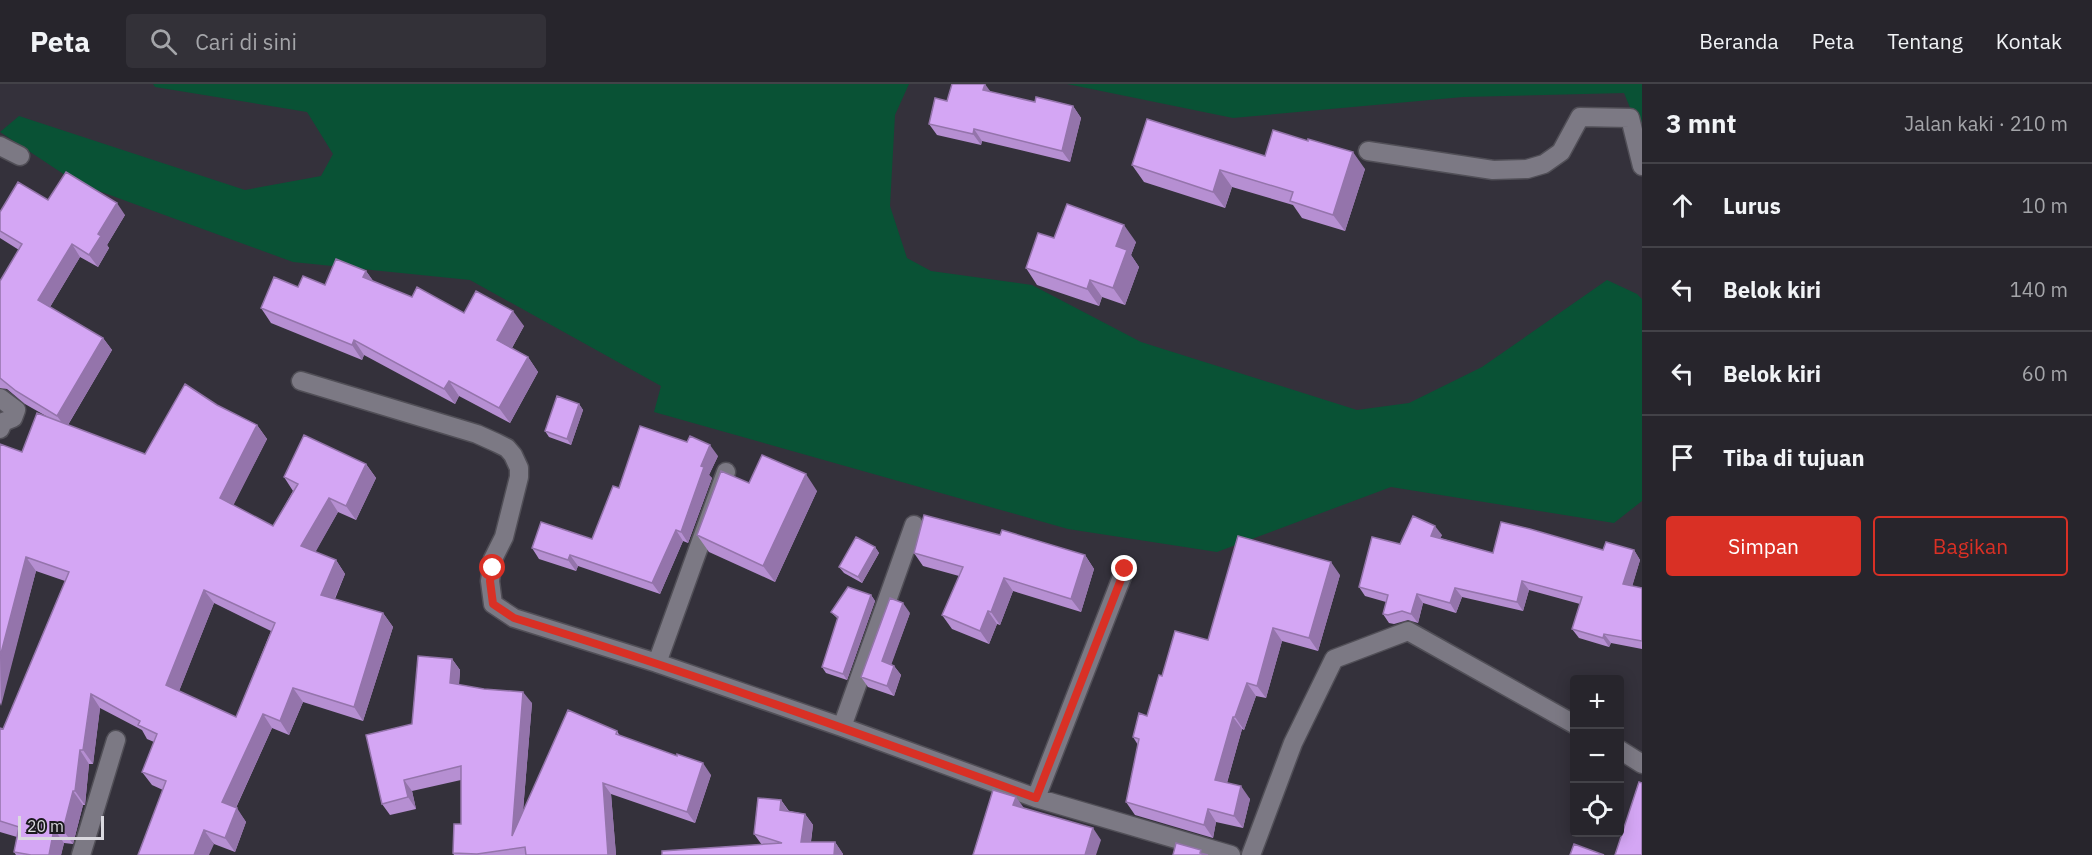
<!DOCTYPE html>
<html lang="id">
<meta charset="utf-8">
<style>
body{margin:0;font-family:"IBM Plex Sans",sans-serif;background:#333138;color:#f1f3f6}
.controls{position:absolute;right:18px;bottom:18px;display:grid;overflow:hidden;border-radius:6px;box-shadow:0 3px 15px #0003}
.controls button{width:54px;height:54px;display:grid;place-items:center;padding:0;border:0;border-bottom:2px solid #434248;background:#27252c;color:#f1f3f6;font:30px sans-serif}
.scale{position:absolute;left:18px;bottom:15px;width:86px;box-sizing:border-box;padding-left:6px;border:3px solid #dad9df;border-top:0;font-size:16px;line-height:21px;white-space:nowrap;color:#dad9df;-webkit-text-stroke:4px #1b1a1e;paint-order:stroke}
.stop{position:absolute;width:18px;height:18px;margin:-14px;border:4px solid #d93025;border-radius:50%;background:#fff}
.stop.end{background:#d93025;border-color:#fff;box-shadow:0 2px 6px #0008}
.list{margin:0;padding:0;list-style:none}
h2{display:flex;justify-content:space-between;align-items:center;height:78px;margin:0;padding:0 24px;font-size:26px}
h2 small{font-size:20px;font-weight:400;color:#a4a5a9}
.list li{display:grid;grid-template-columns:39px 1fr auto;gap:18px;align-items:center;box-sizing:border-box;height:84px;padding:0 24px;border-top:2px solid #434248}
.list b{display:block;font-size:22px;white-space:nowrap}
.list em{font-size:20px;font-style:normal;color:#a4a5a9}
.actions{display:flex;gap:12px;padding:18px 24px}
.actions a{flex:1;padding:14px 0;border:2px solid #d93025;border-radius:6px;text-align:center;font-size:21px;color:#d93025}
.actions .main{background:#d93025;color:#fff}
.icon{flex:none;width:33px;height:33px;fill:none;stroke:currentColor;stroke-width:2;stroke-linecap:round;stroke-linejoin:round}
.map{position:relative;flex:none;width:1642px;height:771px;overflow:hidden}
header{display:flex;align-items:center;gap:36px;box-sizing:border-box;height:84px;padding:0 30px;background:#27252c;border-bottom:2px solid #434248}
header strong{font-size:28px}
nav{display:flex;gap:33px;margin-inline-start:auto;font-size:21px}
.search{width:420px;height:54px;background:#333138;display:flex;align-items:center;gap:15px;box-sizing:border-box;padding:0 21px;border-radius:6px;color:#a4a5a9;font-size:22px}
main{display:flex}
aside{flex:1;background:#27252c}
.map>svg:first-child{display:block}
.green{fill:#095235}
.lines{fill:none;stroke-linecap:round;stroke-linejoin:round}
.minor-casing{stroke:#514f57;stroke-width:21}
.minor{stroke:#7c7984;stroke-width:18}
.wall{fill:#b68fd2;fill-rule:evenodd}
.shaded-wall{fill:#9474ab}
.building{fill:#d4a6f4;stroke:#9474ab;stroke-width:1.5;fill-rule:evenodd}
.route{stroke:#d93025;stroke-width:8}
</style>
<header>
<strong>Peta</strong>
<div class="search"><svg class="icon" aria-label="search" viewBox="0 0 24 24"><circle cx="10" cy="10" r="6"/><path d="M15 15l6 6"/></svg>Cari di sini</div>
<nav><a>Beranda</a><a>Peta</a><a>Tentang</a><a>Kontak</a></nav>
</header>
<main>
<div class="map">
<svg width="1642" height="771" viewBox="0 0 1642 771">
<rect width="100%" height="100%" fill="#34313b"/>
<path class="green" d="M153 0H909L895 31 890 122 907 174 931 187 1032 201 1141 258 1357 326 1409 319 1482 283 1607 196 1637 210 1642 215V417L1614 439 1391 403 1217 468 1068 445 654 328 661 302 470 196 293 178 77 99 0 48 19 32 245 106 321 92 333 70 307 28 155 3Z
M1067 0H1642V53L1624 9 1463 13 1233 34Z"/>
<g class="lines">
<defs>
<path id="minor" d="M0 62 20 72
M1368 67 1493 86 1527 85 1544 80 1561 68 1580 33 1630 34 1642 82
M301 297 477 350 497 359 507 364 513 371 519 384V393L504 453 493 475 490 497 493 520 514 534 657 579 842 643 1036 714 1231 771
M0 314 16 326 13 334 3 338 0 345
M657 579 726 388
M842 643 914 441
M1620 666 1642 680
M1036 714 1125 485
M81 771 116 656
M1251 771 1293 659 1334 575 1408 547 1574 640"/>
</defs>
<use href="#minor" class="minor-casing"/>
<use href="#minor" class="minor"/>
</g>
<path class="wall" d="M991 8 1035 18 1073 22 1081 34 1070 78 982 57 981 61 937 51 929 40 947 17Z
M1265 72 1365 85 1345 147 1302 134 1293 121 1232 103 1225 124 1144 98 1132 81Z
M48 116 125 131 107 161 109 164 98 183 80 173 50 223 103 254 112 266 68 341 145 370 217 321 257 341 267 355 233 421 273 442 293 407 284 393 366 380 376 394 356 436 338 428 315 468 336 476 345 490 335 515 383 529 393 543 363 637 303 618 289 651 272 644 236 724 246 738 235 768 214 760 163 706 152 701 142 688 154 658 147 655 142 646 100 624 93 680H89L85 721H83L73 760 64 759 61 771H16L14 768 17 753 0 748V645H3L65 497 36 487 0 622V360L22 368 46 332 25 320 7 305 0 304V197L19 166 0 154V128ZM214 519 271 547 236 633 179 607Z
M1054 154 1136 158 1131 171 1139 183 1125 221 1102 213 1099 222 1037 201 1026 184Z
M366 187 373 197 412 213 464 229 524 242 512 264 528 273 538 288 510 339 459 312 455 320 364 271 362 276 271 239 261 224 298 203 325 201Z
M579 320 583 326 571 361 549 353 545 347Z
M718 372 709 391 712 394 688 459 683 457 660 510 578 482 576 487 539 475 532 464 592 455 619 404Z
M749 399 817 407 775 498 709 468 697 451Z
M1000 451 1085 471 1094 485 1081 528 1013 507 1000 541 997 540 989 560 952 545 942 531 959 492 923 482 914 469Z
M1442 451 1440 454 1493 469 1634 466 1640 476 1632 502 1642 504V565L1611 559 1609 563 1579 554 1572 545 1580 520 1529 506 1523 527 1462 513 1456 529 1423 519 1418 539 1408 536 1394 540 1389 539 1383 530 1386 518 1365 512 1359 503 1400 460Z
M875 463 879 469 862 499 844 489 839 483Z
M1340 491 1318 567 1282 557 1266 614 1256 612 1244 646 1242 645 1227 699 1250 715 1243 744 1216 738 1213 754 1135 731 1126 718 1138 661 1133 653 1147 632 1162 592 1208 556Z
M871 511 875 517 847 596 826 589 822 583 838 535 831 528Z
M910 529 891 580 894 582 901 591 894 612 868 603 861 593Z
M452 575 460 586 459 601 532 619 523 727 617 647 620 652 711 691 695 739 611 710 616 771H454L453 769 461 740V696L412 707 416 725 390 731 382 720 412 640Z
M781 716 789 727 805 730 813 741 811 758H835L843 770V771H662L762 761 754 750Z"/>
<path class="shaded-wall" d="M985 0 993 11 983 6Z
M1073 22 1081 34 1070 78 1062 67Z
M974 45 982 57 981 61 973 50Z
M1353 68 1365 85 1345 147 1333 131Z
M1220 86 1232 103 1225 124 1213 108Z
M117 119 125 131 107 161 109 164 98 183 89 171 98 150Z
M1124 141 1136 158 1131 171 1139 183 1125 221 1113 204 1116 162Z
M72 160 80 173 47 228 38 216Z
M366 187 377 202 363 193Z
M1090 196 1102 213 1099 222 1087 205Z
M513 227 524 242 508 271 497 256Z
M103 254 112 266 66 344 57 332Z
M354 256 364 271 362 276 352 261Z
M528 273 538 288 510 339 499 324Z
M449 297 459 312 455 320 444 305Z
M579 320 583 326 571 361 567 355Z
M257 341 267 355 230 428 220 414Z
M710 361 718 372 709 391 712 394 688 459 681 448 701 382Z
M366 380 376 394 356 436 346 422Z
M806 390 817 407 775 498 763 482Z
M329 414 338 428 311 476 301 462Z
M1435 442 1442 451 1437 461 1431 452Z
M676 446 683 457 660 510 652 499Z
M875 463 879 469 862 499 858 493Z
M1634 466 1640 476 1630 510 1623 500Z
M570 471 578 482 576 487 568 476Z
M1085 471 1094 485 1081 528 1071 515Z
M26 473 36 487 1 622 0 573Z
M336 476 345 490 330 525 321 511Z
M1331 478 1340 491 1318 567 1309 554Z
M1004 494 1013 507 1000 541 991 528Z
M1522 497 1529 506 1523 527 1517 518Z
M1455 504 1462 513 1456 529 1450 519Z
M204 506 214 519 176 615 166 601Z
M1417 510 1423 519 1418 539 1411 530Z
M871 511 875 517 847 596 843 590Z
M903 519 910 529 889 587 882 577Z
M988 527 997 540 989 560 980 547Z
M383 529 393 543 363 637 354 623Z
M1273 544 1282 557 1266 614 1257 602Z
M1604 550 1611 559 1609 563 1603 554Z
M452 575 460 586 458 611 450 599Z
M894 582 901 591 894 612 887 602Z
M1247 599 1256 612 1244 646 1235 633Z
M293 604 303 618 289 651 280 637Z
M523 608 532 619 520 763 512 752Z
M91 610 100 624 93 680 83 666Z
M263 630 272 644 232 732 222 718Z
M1233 633 1242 645 1224 709 1215 696Z
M80 666 89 680 85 721 75 707Z
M703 679 711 691 695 739 687 728Z
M404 696 412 707 416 725 408 713Z
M603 699 611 710 616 771H608Z
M1241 702 1250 715 1243 744 1234 732Z
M73 707 83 721 73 760 63 746Z
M1016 713 1024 724 1013 721Z
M781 716 789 728 780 726Z
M237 724 246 738 235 768 225 754Z
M1208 725 1216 738 1213 754 1204 741Z
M805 730 813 741 809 770 801 758Z
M1093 744 1101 756 1096 771H1085Z
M54 745 64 759 61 771H49Z
M204 746 214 760 209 771H194Z
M835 758 843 770V771H834Z"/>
<path class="building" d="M952 0H985L983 6 1035 18 1036 13 1073 22 1062 67 974 45 973 50 929 40 935 14 947 17Z
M1147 35 1265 72 1273 46 1308 57V55L1353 68 1333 131 1290 117 1293 108 1220 86 1213 108 1132 81Z
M66 88 117 119 98 150 101 152 89 171 72 160 38 216 103 254 57 332 16 307 0 294V197L22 160 0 147V128L18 98 48 116Z
M1067 120 1124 141 1116 162 1127 166 1113 204 1090 196 1087 205 1026 184 1038 149 1054 154Z
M336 175 366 187 363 193 412 213 417 203 464 229 476 207 513 227 497 256 528 273 499 324 449 297 444 305 354 256 352 261 261 224 274 193 298 203 303 192 325 201Z
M185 300 217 321 257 341 220 414 273 442 298 400 284 393 304 351 366 380 346 422 329 414 301 462 336 476 321 511 383 529 354 623 293 604 280 637 263 630 222 718 237 724 225 754 204 746 194 771H138L166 697 142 688 157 650 138 641 140 637 91 610 83 666H80L75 707H73L63 746 54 745 49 771H31L14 768 19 743 0 737V644L3 645 69 488 26 473 0 573V360L22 368 37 329 145 370ZM204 506 275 539 236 633 166 601Z
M557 312 579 320 567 355 545 347Z
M640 342 687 358 690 352 710 361 701 382 704 383 681 448 676 446 652 499 570 471 568 476 532 464 541 438 592 455 613 402 619 404Z
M762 371 806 390 763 482 697 451 721 387 749 399Z
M924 431 1000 451 1002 446 1085 471 1071 515 1004 494 991 528 988 527 980 547 942 531 963 483 914 469Z
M1413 432 1435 442 1431 452 1493 469 1501 438 1530 445 1603 466 1606 458 1634 466 1623 500 1642 504V557L1604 550 1603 554 1572 545 1582 513 1522 497 1517 518 1455 504 1450 519 1417 510 1411 530 1402 527 1388 531 1383 530 1388 511 1359 503 1372 453 1400 460Z
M1238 452 1331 478 1309 554 1273 544 1257 602 1247 599 1235 633H1233L1215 696 1241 702 1234 732 1208 725 1204 741 1126 718 1139 655 1133 653 1139 629 1147 632 1159 591 1162 592 1175 547 1208 556Z
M856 453 875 463 858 493 839 483Z
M848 503 871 511 843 590 822 583 838 533 831 528Z
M890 514 903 519 882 577 894 582 887 602 861 593Z
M418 572 452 575 450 599 484 605 523 608 512 752 568 626 617 647 616 650 677 672V670L703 679 687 728 603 699 608 771H526L525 763 477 770 453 769 454 740H461V682L404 696 408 713 382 720 366 651 412 640Z
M1639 698 1642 699V771H1615Z
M993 706 1016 713 1013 721 1093 744 1085 771H973Z
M758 714 781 716 780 726 805 730 801 758H835L834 771H662V767L782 759 754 750Z
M1176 759 1201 766 1200 769 1208 771H1173Z
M1574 760 1604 771H1570Z"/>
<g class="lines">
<path class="route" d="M493 484 490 497 493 520 514 534C690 588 863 651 1036 714L1125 485"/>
</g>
</svg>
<div class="controls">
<button>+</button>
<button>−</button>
<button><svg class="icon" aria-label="locate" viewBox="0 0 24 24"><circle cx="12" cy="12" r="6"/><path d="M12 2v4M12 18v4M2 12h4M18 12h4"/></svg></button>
</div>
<div class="scale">20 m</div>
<div class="stop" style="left:493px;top:484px"></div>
<div class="stop end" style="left:1125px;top:485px"></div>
</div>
<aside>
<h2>3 mnt<small>Jalan kaki · 210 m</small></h2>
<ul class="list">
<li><svg class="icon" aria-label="ahead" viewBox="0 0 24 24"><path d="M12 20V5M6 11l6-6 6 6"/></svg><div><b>Lurus</b></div><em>10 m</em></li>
<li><svg class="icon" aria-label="left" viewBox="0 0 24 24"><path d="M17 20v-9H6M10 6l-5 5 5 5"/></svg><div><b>Belok kiri</b></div><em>140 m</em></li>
<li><svg class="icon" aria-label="left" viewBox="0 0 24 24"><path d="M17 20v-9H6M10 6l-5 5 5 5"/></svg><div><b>Belok kiri</b></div><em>60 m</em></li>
<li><svg class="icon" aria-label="arrive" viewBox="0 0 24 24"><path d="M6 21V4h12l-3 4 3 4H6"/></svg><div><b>Tiba di tujuan</b></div></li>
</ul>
<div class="actions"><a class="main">Simpan</a><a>Bagikan</a></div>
</aside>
</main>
